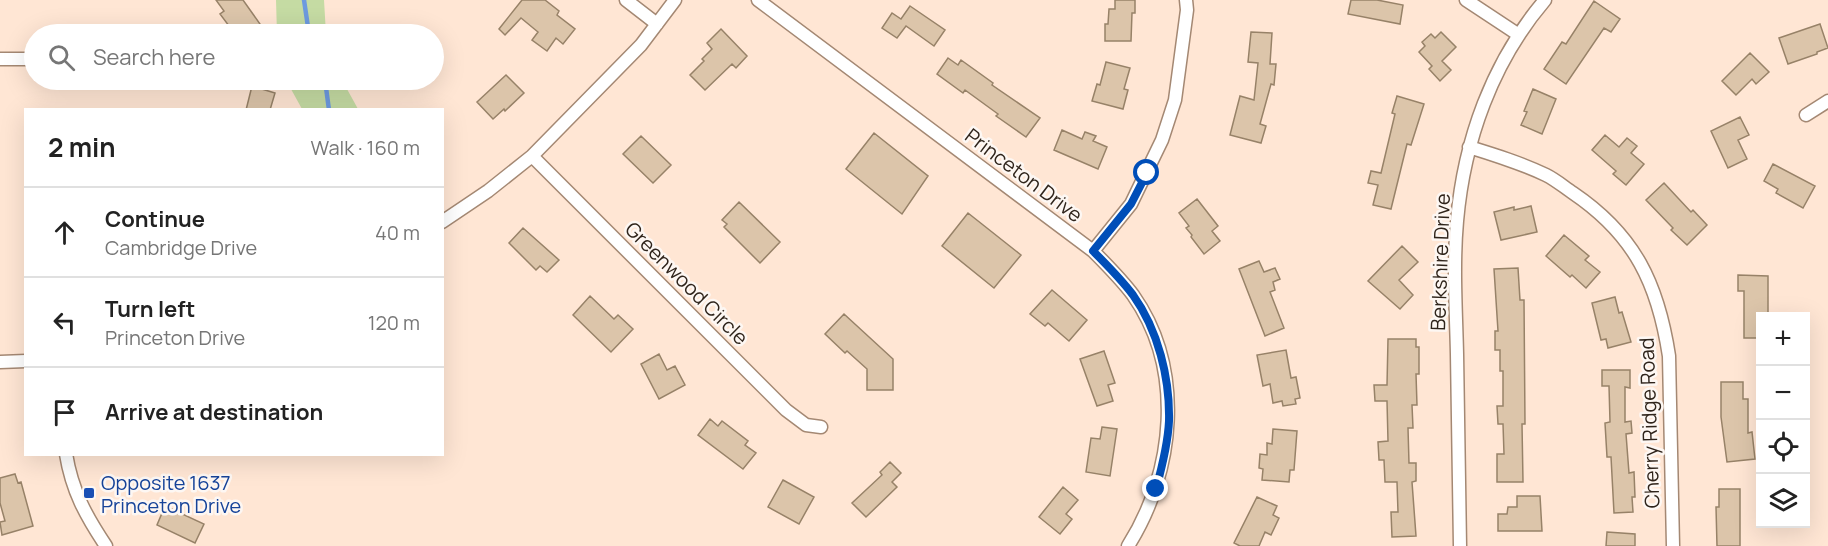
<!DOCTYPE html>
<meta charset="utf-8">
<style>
body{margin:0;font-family:Manrope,sans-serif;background:#f2f2f2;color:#222}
.controls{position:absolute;right:18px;bottom:18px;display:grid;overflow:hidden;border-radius:0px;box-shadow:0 6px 24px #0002}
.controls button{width:54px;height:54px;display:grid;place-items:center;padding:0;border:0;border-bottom:2px solid #e0e0e0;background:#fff;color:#222;font:30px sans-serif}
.stop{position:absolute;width:18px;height:18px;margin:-14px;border:4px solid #004eb8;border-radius:50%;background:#fff}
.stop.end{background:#004eb8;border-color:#fff;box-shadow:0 2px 6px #0008}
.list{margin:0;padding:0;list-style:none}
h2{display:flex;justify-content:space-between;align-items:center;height:78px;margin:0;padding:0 24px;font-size:26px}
h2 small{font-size:20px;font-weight:400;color:#767676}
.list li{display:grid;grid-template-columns:39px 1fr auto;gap:18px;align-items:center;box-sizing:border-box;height:90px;padding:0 24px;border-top:2px solid #e0e0e0}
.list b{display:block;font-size:22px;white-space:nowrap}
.list p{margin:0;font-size:20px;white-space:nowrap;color:#767676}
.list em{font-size:20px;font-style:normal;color:#767676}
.icon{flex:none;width:33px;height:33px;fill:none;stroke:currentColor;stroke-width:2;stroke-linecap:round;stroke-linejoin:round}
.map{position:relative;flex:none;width:1828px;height:546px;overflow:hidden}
.search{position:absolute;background:#fff;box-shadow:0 6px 24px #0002;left:24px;top:24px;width:420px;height:66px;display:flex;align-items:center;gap:15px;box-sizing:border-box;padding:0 21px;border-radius:33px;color:#767676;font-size:22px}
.panel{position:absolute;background:#fff;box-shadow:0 6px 24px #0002;left:24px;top:108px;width:420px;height:348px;border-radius:0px}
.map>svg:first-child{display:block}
.green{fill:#c5dba3}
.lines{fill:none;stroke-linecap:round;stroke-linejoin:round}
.stream{stroke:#6d9adf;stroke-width:4.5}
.building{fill:#dcc5aa;stroke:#978268;stroke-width:1.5}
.street-casing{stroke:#a48873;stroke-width:15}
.street{stroke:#fff;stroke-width:12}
.route{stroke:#004eb8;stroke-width:8}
.transit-dot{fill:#1a4fb4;stroke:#fdf7f3;stroke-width:2}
.labels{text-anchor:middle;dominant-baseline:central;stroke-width:5;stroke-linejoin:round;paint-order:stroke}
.street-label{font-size:20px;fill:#2f241b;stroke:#fdf7f3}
.transit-label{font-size:20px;fill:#164399;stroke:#fdf7f3;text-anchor:start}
</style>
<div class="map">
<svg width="1828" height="546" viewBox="0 0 1828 546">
<rect width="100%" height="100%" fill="#ffe6d4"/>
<path class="green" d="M276 0H324L326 34H277Z
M286 80H342L358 109H302Z"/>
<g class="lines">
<path class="stream" d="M304 0 309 34
M325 80 329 110"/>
</g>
<path class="building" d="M216 0H243L260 24 245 34H235L220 14 224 11Z
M522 0H545L559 11 557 15 575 29 563 44 556 38 547 51 532 40 538 32 521 18 505 35 499 29Z
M1115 0H1135V13H1132L1131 41H1105V24H1108L1109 9H1115Z
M1351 0H1377L1403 5 1400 24 1348 14Z
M1594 1 1620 19 1611 32 1604 28 1566 84 1544 69 1562 42 1566 44Z
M910 6 945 30 934 46 906 26 897 38 882 28 892 13 901 19Z
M1820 24 1828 48 1817 52V54L1788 64 1779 38Z
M721 29 747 56 736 68 732 64 705 90 690 75 704 61 702 59 712 49 707 43Z
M1251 32 1272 33 1270 64H1276L1274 85 1271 84 1260 124 1266 126 1261 143 1230 135 1240 96 1254 100 1258 63 1248 62Z
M1441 32 1456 47 1442 61 1451 70 1440 81 1429 69 1432 66 1419 52 1425 46 1422 42 1431 34 1435 38Z
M1750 53 1769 72 1756 84 1752 79 1736 95 1722 81Z
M948 58 958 65 961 60 993 83 992 85 1040 118 1026 137 996 116 998 114 965 90 963 93 937 74Z
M1106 62 1130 68 1124 89 1128 90 1123 109 1092 101 1097 84 1100 85Z
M506 75 524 93 505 111 504 109 493 119 477 102Z
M252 86 275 93 270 110H246Z
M1533 89 1556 99 1542 134 1521 125 1527 112 1524 111Z
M1397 96 1424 104 1411 145 1407 144 1391 209 1373 205 1378 185 1368 183 1371 171 1381 173 1395 114 1392 113Z
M1740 117 1749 135 1738 140 1747 159 1728 168 1711 131Z
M1062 130 1082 139 1085 132 1096 136 1093 141 1107 147 1098 169 1054 150Z
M874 133 928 176 902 214 846 169Z
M1605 135 1619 147 1627 138 1637 146 1631 153 1644 164 1626 185 1613 174 1616 171 1592 150Z
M641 136 671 165 653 183 623 154Z
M1773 164 1815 186 1803 208 1776 193 1778 189 1764 181Z
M1664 183 1691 212 1693 210 1707 225 1687 245 1671 230 1673 228 1646 200Z
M1197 199 1218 226 1212 231 1220 241 1204 254 1191 237 1192 235 1186 228 1189 226 1179 213Z
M739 202 780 242 760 263 724 227 727 224 722 220Z
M1531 206 1537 232 1501 240 1494 212 1514 207V210Z
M968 213 1021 255 994 288 942 246Z
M523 228 559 260 547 272 540 266 536 270 509 243Z
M1564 235 1589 256 1585 260 1600 272 1586 288 1572 275 1570 277 1546 256Z
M1402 246 1418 262 1399 280 1413 295 1400 309 1368 281Z
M1259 261 1264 272 1275 268 1280 279 1273 282 1275 290 1270 292 1284 328 1265 336 1239 269Z
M1518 268 1520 300H1524L1525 424H1522L1523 482H1497V454H1504L1503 424H1498L1497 406H1503V371H1500V350H1495V331H1498L1494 269Z
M1738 275 1768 276V316H1761V338H1744V291H1738Z
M1052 290 1087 320 1069 341 1048 323 1045 326 1030 314Z
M590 296 614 319 618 315 633 329 611 352 573 315Z
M1615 297 1619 313 1622 312 1631 342 1608 348 1606 339 1601 340 1592 303Z
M844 314 893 359V390H867V369L847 351 845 353 825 334Z
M1388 339H1416V347H1419V374H1416L1417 405H1412L1413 428H1408L1409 463H1416V481L1412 482 1416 536 1392 537 1391 512H1398L1397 482H1385L1384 460H1379L1378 442 1388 441 1387 401H1375L1374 385H1387Z
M1286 350 1291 378 1296 377 1300 398 1295 399 1296 404 1283 406 1282 401 1273 403 1270 384 1263 386 1257 355Z
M1104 351 1115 383 1108 385 1113 401 1097 406 1080 359Z
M659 354 667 370 675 366 685 385 659 399 641 364Z
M1602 370H1630V388L1625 387V422L1631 421 1632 433 1626 434 1629 473 1634 472 1635 497H1632L1633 512 1614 513 1611 457H1607L1605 423 1610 422 1609 386H1602Z
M1721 382H1743V399H1748V433L1752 432 1755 459 1727 462 1721 417Z
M710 419 718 426 722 421 748 441 745 445 756 453 743 469 698 435Z
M1102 427 1117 429 1110 476 1086 472 1091 438 1100 439Z
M1273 429 1297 431 1294 470H1290L1289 482 1262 480 1263 469 1259 468 1260 454 1267 455V443L1272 444Z
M890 462 901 473 892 482 897 487 866 517 852 503 882 475 880 472Z
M15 474 18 483 21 482 33 526 2 535 0 522 5 521 0 503V478Z
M783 480 814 497 799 524 768 507Z
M1063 487 1078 500 1066 514 1072 519 1060 534 1039 517Z
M1719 489H1740V546H1717L1716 507H1719Z
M1517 496H1540L1542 531H1498V514H1507L1508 507H1517Z
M1257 497 1277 506 1273 515 1279 518 1271 535 1265 532 1259 546H1240L1234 543Z
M165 506 204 524 195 543 157 525Z
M1607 532 1635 534V546H1606Z"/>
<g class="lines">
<defs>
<path id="street" d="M626 0 657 24
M758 0 1093 251C1107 265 1121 279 1133 295 1185 369 1175 472 1128 546
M1466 0 1519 35
M0 59H34
M1806 115 1828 101
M1469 147C1495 155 1521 163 1546 175 1556 180 1564 187 1573 193 1635 235 1658 284 1669 356L1673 546
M532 156 786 410 806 425 821 427
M442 222 488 191 532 156 641 45 675 0
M1093 251 1131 204 1162 140 1175 100 1187 10 1186 0
M0 362 26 361
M66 454C72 491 86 516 106 546
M1460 546C1459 482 1458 418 1457 354 1456 310 1453 265 1457 221 1464 141 1492 62 1545 0"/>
</defs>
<use href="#street" class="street-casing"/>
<use href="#street" class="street"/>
</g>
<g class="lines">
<path class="route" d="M1147 173 1131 204 1093 251C1107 265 1121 279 1133 295 1158 330 1170 378 1169 421 1168 444 1162 467 1156 489"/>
</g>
<rect class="transit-dot" x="83" y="487" width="12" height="12" rx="3"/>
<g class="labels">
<g class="street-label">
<text transform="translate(1024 175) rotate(37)">Princeton Drive</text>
<text transform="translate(1440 262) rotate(-88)">Berkshire Drive</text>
<text transform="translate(687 283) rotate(45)">Greenwood Circle</text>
<text transform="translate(1649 423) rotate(-92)">Cherry Ridge Road</text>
</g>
<g class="transit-label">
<text x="101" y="482">Opposite 1637<tspan x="101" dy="23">Princeton Drive</tspan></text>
</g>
</g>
</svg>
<div class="controls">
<button>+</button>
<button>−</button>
<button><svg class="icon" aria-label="locate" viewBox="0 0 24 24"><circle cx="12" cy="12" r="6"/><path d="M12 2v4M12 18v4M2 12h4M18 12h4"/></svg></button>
<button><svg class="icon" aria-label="layers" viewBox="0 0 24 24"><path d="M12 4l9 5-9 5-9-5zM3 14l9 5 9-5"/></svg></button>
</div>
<div class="stop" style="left:1147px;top:173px"></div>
<div class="stop end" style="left:1156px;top:489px"></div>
<div class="search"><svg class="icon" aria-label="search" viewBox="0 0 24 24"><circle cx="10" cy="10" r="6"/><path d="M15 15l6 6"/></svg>Search here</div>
<section class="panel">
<h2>2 min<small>Walk · 160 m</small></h2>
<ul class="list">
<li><svg class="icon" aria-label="ahead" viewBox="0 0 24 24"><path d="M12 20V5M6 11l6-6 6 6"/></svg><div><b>Continue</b><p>Cambridge Drive</p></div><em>40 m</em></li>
<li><svg class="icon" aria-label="left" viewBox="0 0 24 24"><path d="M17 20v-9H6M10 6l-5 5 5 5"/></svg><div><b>Turn left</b><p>Princeton Drive</p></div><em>120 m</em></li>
<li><svg class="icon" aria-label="arrive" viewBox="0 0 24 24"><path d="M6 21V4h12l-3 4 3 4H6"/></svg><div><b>Arrive at destination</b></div></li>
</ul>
</section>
</div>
